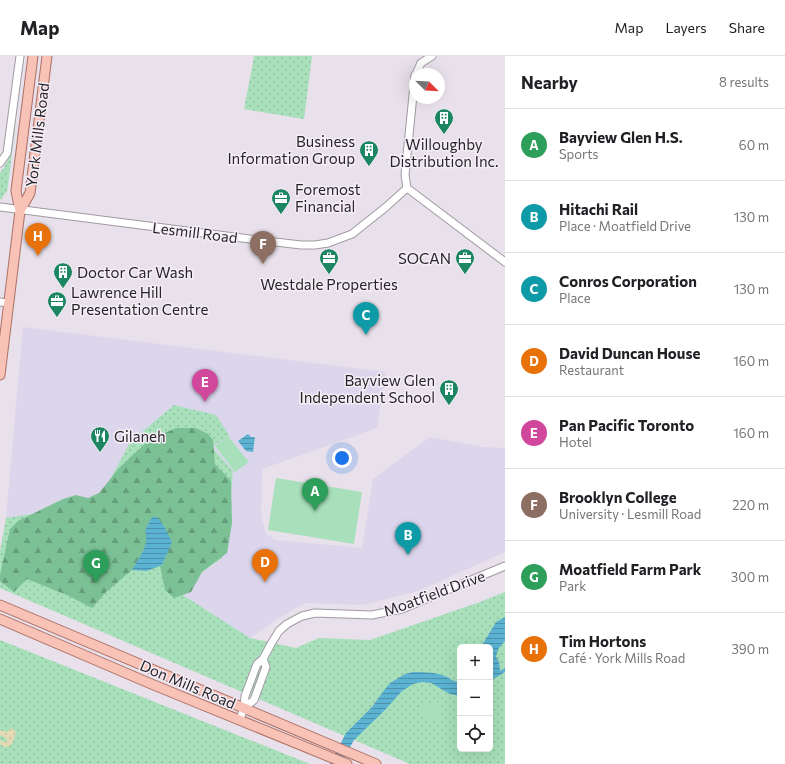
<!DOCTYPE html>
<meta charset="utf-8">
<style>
body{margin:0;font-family:Commissioner,sans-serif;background:#f2f2f2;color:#202124}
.controls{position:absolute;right:12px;bottom:12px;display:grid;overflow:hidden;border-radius:6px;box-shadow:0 4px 16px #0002}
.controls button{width:36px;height:36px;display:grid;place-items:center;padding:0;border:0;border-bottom:1px solid #e0e0e0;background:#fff;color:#202124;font:20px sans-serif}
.compass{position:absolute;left:409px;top:12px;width:36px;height:36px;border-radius:50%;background:#fff;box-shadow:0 4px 16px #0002;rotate:114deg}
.you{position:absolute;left:342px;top:402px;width:14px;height:14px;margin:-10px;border:3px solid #fff;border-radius:50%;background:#1a73e8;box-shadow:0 0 0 6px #1a73e833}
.badge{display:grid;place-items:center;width:26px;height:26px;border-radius:50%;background:#2563eb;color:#fff;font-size:13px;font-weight:700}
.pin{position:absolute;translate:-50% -33px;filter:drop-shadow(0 1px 2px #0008)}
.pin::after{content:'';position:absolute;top:21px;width:14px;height:12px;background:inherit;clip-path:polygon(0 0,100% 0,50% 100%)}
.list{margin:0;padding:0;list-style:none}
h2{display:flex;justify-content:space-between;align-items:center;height:52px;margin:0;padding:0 16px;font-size:17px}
h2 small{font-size:13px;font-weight:400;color:#757577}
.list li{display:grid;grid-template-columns:26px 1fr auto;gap:12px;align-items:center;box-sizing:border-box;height:72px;padding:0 16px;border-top:1px solid #e0e0e0}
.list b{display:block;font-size:15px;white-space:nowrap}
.list p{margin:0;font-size:13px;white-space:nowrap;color:#757577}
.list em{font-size:13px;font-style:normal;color:#757577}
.icon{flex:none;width:22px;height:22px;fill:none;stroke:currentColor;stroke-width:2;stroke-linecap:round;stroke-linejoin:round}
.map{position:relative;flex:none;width:505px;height:708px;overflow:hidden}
header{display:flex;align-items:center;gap:24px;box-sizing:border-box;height:56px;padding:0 20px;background:#fff;border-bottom:1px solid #e0e0e0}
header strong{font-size:19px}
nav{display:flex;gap:22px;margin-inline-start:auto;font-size:14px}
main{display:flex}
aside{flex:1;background:#fff}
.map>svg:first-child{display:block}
.commercial{fill:#dbd6ec}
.grass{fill:url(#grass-dots);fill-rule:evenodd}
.forest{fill:url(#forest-firs)}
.sand{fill:url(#sand-dots)}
.pitch{fill:#a8e0bb}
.water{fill:url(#water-rules)}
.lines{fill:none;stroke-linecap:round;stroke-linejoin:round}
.minor-casing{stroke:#a09aa3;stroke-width:9}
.major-casing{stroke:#ad7065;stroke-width:11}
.minor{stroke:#fff;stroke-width:7}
.major{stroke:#f8c2b6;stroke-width:9}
.labels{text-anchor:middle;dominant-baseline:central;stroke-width:3;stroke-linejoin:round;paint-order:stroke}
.street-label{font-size:15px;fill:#282529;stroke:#f5eef7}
.poi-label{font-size:15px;fill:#282529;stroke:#f5eef7;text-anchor:start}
</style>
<header>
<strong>Map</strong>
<nav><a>Map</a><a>Layers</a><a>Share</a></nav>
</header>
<main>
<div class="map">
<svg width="505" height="708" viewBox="0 0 505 708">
<defs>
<pattern id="grass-dots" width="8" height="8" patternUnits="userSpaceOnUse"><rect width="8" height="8" fill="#a8e0bb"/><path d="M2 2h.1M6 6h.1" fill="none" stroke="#91c0a1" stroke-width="1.8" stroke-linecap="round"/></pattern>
<pattern id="forest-firs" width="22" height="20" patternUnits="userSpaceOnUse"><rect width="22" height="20" fill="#7bc195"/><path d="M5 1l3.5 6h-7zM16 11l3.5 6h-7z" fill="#659d7a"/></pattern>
<pattern id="sand-dots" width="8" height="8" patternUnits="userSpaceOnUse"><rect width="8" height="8" fill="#e4dab5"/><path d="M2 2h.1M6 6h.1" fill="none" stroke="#c4bb9c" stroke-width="1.8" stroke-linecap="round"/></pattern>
<pattern id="water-rules" width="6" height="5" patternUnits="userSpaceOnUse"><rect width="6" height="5" fill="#5bb2d2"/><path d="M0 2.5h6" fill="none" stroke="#4b91aa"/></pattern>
</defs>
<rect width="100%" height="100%" fill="#e8e0ea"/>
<path class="commercial" d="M23 271 386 316 377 372 262 413 261 459 266 478 276 484 362 492 373 423 430 381 482 391 505 392V496L418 535 363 549 305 547 277 563 250 582 183 539 195 521 222 502 230 453 98 447 6 462Z"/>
<path class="grass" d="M253 0H312L304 63 244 53 254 1Z
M14 73H15L8 129 7 135 2 141 3 142 0 144V117C11 104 11 90 14 73Z
M174 349 216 359 229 379 212 391 233 415 230 453 222 502 195 521 183 539 250 582 296 592 319 582 370 584 480 546 505 536V708H410L0 532V495L6 462 98 447 130 386ZM460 591H490V693H460Z
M0 584 310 708H0Z"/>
<path class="forest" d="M176 372H196L208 378 213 384 215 408 231 425 232 467 227 497 202 516 191 536 174 542 165 534 160 510 163 509 164 470 157 461H152L145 474 148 482 147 489 132 514 106 536 92 552 67 539 27 523 14 536 0 525V519L10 473 18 465 63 443 76 439 88 442 99 437 120 411 149 384Z"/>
<path class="sand" d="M11 672 16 676 13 686 10 690 4 691 0 688V684L4 686 7 685V683L0 679V674L7 676Z"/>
<path class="pitch" d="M228 380 249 406 235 416 215 390Z
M276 422 362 436 354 488 268 474Z
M439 646 442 662 423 665 420 648Z"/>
<path class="water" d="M248 378 251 381H255L253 396 246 395 238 385Z
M152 461H157L164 470 172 486 162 509 147 515 132 514C139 501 150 490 145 474Z
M505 561V585L498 593 496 601 499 606 500 614 501 615 505 612V616L490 625V591H481L496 566Z
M413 616C423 616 433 616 442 619 450 621 451 626 460 626V640L450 638 431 627 422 626 413 628 402 635 385 654 354 684 341 708H330L346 677 372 651 385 633 390 627 405 618Z"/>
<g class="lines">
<defs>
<path id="minor" d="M416 18 421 7 432 0
M0 107 7 97 20 0
M407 132 505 206
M407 132 405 119 415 19
M0 151 242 182 301 189H315L328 187 352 178 386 151 407 132
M0 246 9 247
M244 652 254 644 266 611 263 603
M240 663 244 652 245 640 257 608 263 603 271 588 279 575 287 568 302 560 315 557 372 559 402 553 505 510"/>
<path id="major" d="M20 155 30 137 47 0
M0 319 20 155 16 135 33 0
M0 549 376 708
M0 563 149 627 347 708"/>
</defs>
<use href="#minor" class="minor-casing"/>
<use href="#major" class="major-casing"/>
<use href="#minor" class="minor"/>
<use href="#major" class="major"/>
</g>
<defs>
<symbol id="building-pin" viewBox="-11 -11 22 30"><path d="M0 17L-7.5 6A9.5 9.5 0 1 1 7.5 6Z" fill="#1c8662" stroke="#f5eef7"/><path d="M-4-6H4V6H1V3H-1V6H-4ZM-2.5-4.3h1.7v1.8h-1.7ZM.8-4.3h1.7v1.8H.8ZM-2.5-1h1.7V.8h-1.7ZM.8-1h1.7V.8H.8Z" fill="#fff"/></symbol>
<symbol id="office-pin" viewBox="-11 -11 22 30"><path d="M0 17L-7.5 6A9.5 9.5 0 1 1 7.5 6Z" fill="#1c8662" stroke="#f5eef7"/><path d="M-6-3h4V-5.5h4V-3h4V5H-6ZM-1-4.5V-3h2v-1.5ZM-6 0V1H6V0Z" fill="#fff"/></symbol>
<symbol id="restaurant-pin" viewBox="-11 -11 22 30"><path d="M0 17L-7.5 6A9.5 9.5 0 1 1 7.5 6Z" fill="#1c8662" stroke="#f5eef7"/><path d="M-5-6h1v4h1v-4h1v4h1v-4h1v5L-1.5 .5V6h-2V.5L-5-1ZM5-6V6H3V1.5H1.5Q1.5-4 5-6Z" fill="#fff"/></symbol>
</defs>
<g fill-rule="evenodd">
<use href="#building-pin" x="433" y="51" width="22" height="30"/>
<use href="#building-pin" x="358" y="83" width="22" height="30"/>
<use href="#office-pin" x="270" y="131" width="22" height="30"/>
<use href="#office-pin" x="318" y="191" width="22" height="30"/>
<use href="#office-pin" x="454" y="191" width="22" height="30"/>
<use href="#building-pin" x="52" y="205" width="22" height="30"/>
<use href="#office-pin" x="46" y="234" width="22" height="30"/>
<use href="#building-pin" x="438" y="322" width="22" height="30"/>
<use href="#restaurant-pin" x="89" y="369" width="22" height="30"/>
</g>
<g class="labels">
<g class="street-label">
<text transform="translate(37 79) rotate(-83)">York Mills Road</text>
<text transform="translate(195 176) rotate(7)">Lesmill Road</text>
<text transform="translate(434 537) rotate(-20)">Moatfield Drive</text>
<text transform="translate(188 628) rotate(23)">Don Mills Road</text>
</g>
<g class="poi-label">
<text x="355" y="85" text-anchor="end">Business<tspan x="355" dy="17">Information Group</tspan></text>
<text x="444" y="88" text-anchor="middle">Willoughby<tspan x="444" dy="17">Distribution Inc.</tspan></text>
<text x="295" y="133">Foremost<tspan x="295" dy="17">Financial</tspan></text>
<text x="451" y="202" text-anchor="end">SOCAN</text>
<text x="77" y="216">Doctor Car Wash</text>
<text x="329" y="228" text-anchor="middle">Westdale Properties</text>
<text x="71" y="236">Lawrence Hill<tspan x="71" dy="17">Presentation Centre</tspan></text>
<text x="435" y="324" text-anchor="end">Bayview Glen<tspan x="435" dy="17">Independent School</tspan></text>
<text x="114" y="380">Gilaneh</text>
</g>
</g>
</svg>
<div class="controls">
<button>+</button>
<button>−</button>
<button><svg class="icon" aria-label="locate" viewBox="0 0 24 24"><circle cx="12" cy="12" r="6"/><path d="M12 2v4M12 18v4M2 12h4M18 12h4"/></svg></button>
</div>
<svg class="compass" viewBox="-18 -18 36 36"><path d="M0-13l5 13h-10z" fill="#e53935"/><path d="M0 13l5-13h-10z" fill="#757577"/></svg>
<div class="you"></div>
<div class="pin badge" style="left:315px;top:455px;background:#2e9e5b">A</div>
<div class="pin badge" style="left:408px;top:499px;background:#0f9aa8">B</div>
<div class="pin badge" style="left:366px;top:279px;background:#0f9aa8">C</div>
<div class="pin badge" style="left:265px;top:526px;background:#e8710a">D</div>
<div class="pin badge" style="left:205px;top:346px;background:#d1479c">E</div>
<div class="pin badge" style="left:263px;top:208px;background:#8d6e63">F</div>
<div class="pin badge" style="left:96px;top:527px;background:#2e9e5b">G</div>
<div class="pin badge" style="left:38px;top:200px;background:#e8710a">H</div>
</div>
<aside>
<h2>Nearby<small>8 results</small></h2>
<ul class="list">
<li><span class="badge" style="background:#2e9e5b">A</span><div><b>Bayview Glen H.S.</b><p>Sports</p></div><em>60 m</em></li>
<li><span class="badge" style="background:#0f9aa8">B</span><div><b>Hitachi Rail</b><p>Place · Moatfield Drive</p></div><em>130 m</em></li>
<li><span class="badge" style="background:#0f9aa8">C</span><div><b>Conros Corporation</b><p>Place</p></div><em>130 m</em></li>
<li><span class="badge" style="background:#e8710a">D</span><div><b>David Duncan House</b><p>Restaurant</p></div><em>160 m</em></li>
<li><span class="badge" style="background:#d1479c">E</span><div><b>Pan Pacific Toronto</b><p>Hotel</p></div><em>160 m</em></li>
<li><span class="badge" style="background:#8d6e63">F</span><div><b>Brooklyn College</b><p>University · Lesmill Road</p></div><em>220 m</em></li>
<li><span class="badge" style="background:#2e9e5b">G</span><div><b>Moatfield Farm Park</b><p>Park</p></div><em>300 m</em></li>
<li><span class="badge" style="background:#e8710a">H</span><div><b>Tim Hortons</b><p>Café · York Mills Road</p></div><em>390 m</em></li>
</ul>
</aside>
</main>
